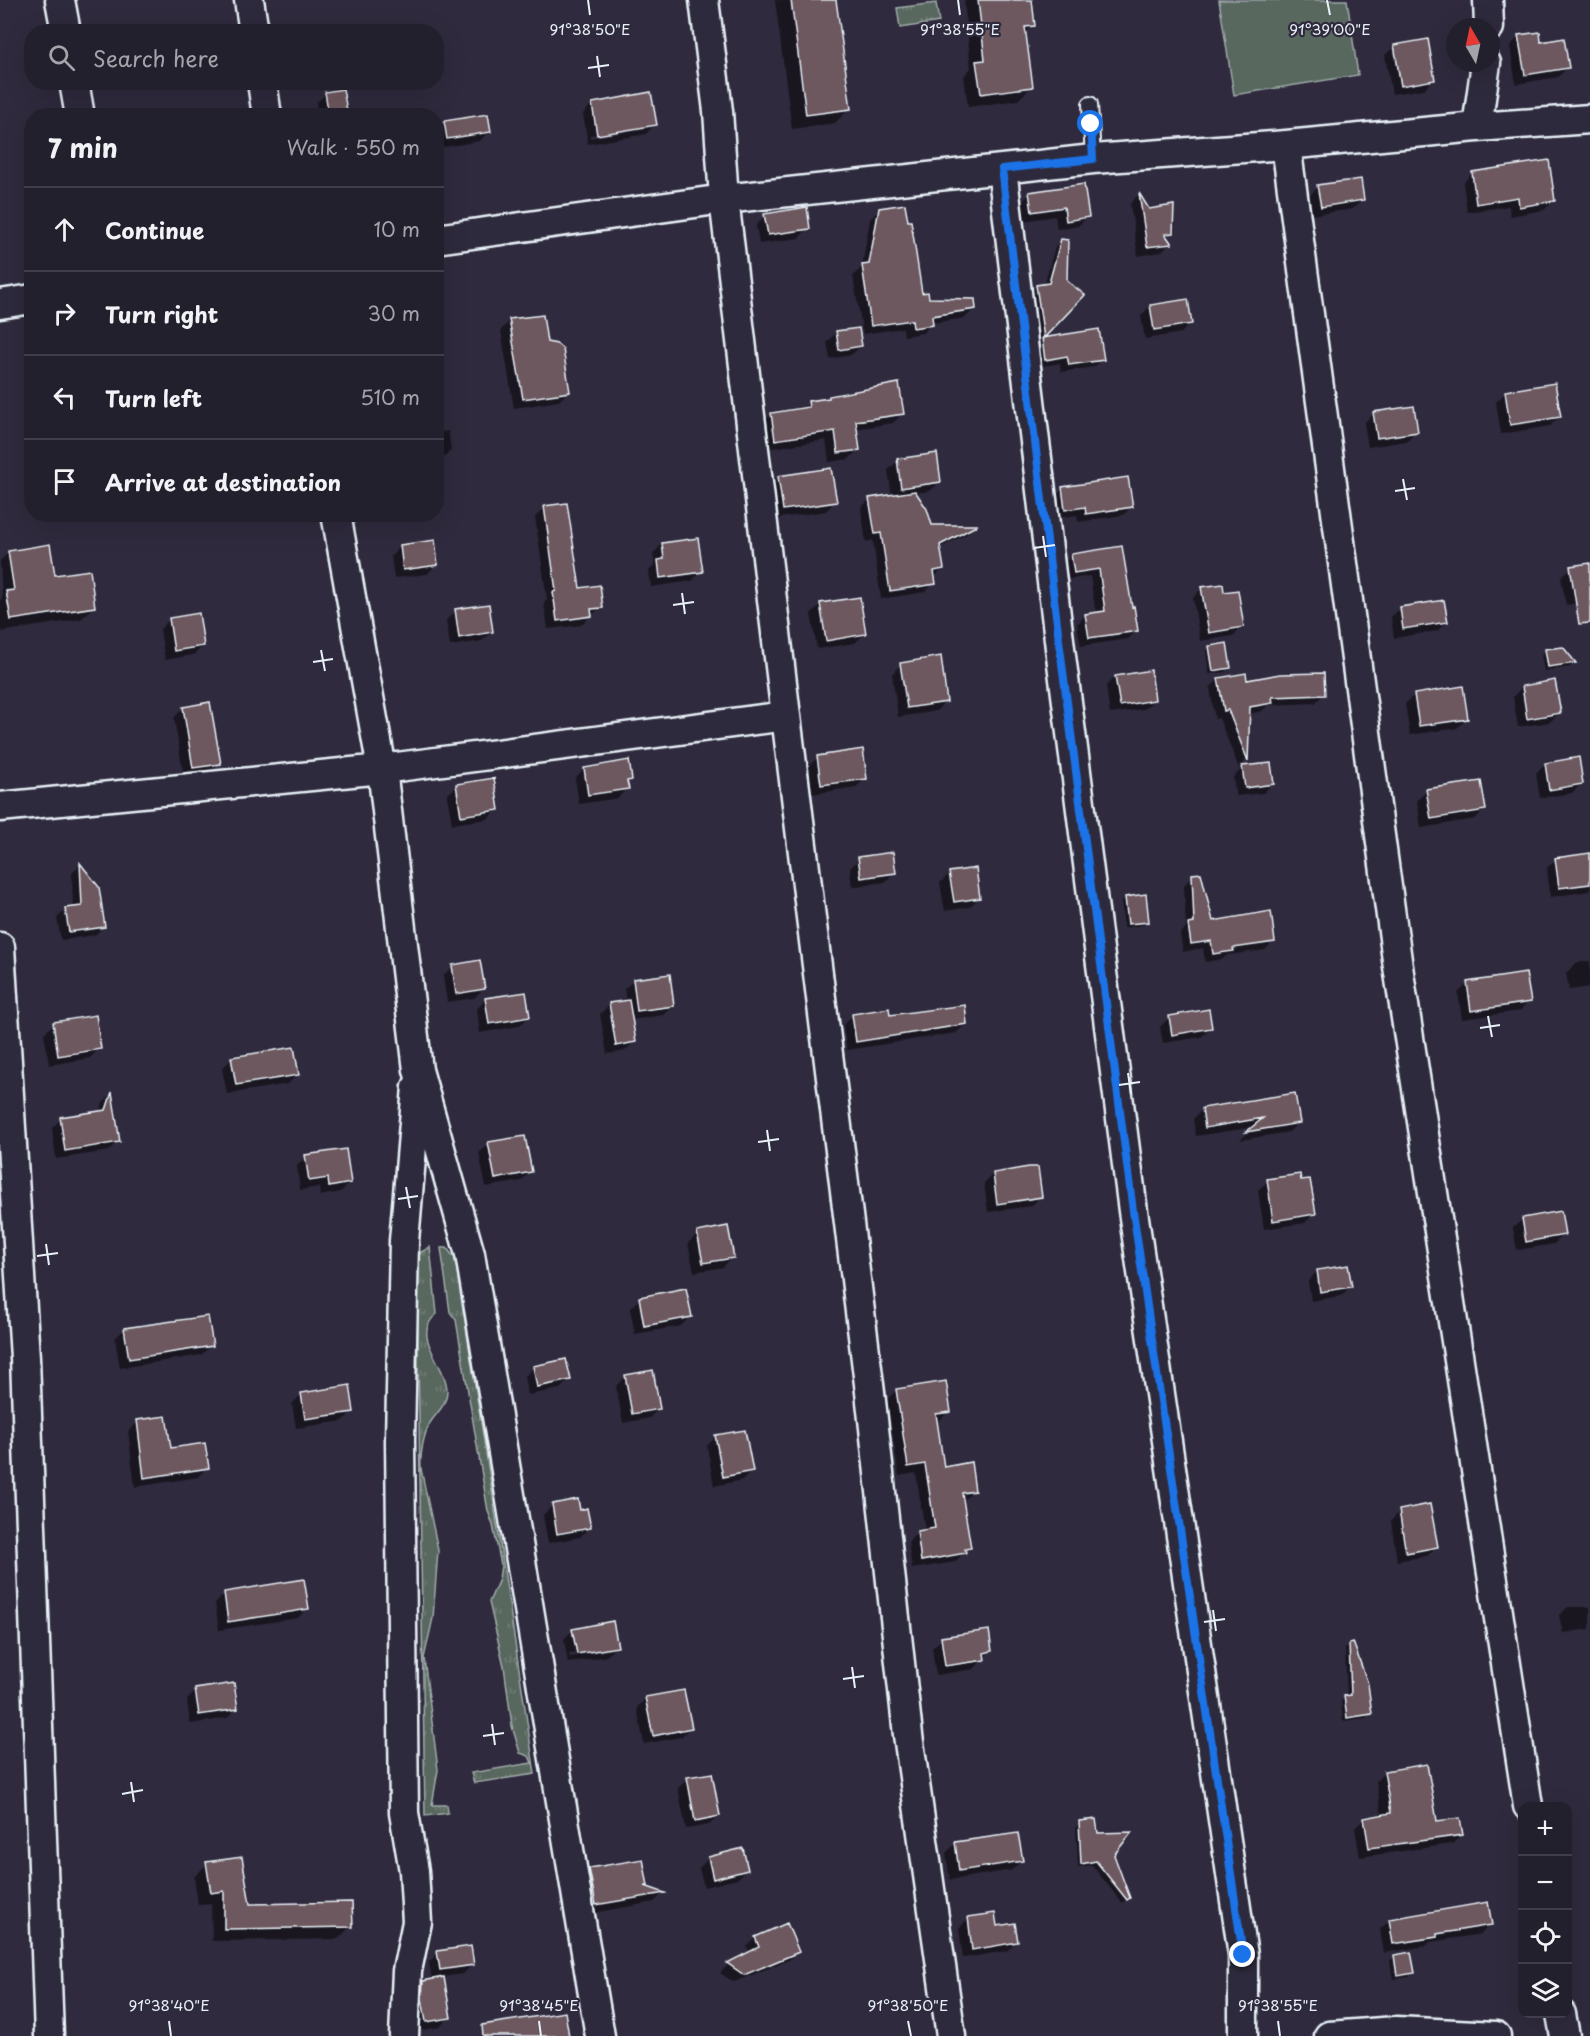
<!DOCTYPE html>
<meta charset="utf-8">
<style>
body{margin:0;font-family:"Playpen Sans",sans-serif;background:#2b2836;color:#f1f3f6}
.controls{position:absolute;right:18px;bottom:18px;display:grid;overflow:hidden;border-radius:12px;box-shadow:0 6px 24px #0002}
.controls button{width:54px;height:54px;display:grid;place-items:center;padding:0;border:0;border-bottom:2px solid #403e4a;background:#23202e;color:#f1f3f6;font:30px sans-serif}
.compass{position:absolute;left:1446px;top:18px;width:54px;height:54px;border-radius:50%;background:#23202e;box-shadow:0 6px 24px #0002;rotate:351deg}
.stop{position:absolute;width:18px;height:18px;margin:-14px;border:4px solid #1a73e8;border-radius:50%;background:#fff}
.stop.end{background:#1a73e8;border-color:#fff;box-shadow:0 2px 6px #0008}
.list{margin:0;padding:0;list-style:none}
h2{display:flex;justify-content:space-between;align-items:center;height:78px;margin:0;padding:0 24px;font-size:26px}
h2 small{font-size:20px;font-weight:400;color:#a3a3aa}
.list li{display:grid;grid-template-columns:39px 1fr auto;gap:18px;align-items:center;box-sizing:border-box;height:84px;padding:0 24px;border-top:2px solid #403e4a}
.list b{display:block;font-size:22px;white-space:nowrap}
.list em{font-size:20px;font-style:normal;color:#a3a3aa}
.icon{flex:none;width:33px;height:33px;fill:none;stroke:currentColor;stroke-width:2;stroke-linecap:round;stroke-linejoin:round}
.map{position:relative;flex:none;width:1590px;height:2036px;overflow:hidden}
.search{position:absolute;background:#23202e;box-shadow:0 6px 24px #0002;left:24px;top:24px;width:420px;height:66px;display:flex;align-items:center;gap:15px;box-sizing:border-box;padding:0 21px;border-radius:24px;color:#a3a3aa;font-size:22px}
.panel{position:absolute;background:#23202e;box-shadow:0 6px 24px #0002;left:24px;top:108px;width:420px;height:414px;border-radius:24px}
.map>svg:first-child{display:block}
.grass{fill:url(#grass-tufts);stroke:#a0acab;stroke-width:1.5}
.pitch{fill:#59675e;stroke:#a0acab;stroke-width:1.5}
.shadow{fill:#0007;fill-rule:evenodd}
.building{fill:#6e585e;stroke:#e8f1f8;stroke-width:1.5}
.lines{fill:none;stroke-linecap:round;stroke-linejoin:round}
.lane-casing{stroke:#e8f1f8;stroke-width:18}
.street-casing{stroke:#e8f1f8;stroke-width:33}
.lane{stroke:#2f2a3d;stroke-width:14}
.street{stroke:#2f2a3d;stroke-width:28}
.route{stroke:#1a73e8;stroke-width:8}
.ticks{fill:none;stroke:#e8f1f8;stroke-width:2}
.ticks-label{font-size:15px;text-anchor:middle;fill:#e8f1f8;stroke:#2f2a3d;stroke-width:4.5;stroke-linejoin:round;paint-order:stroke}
</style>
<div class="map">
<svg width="1590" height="2036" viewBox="0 0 1590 2036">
<defs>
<pattern id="grass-tufts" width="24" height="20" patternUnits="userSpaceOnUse" patternTransform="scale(1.5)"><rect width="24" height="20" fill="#59675e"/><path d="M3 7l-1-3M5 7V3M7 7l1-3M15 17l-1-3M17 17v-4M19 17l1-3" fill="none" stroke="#717d76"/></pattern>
</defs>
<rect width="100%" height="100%" fill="#2f2a3d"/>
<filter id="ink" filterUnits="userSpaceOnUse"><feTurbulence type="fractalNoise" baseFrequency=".0167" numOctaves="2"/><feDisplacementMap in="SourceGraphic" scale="12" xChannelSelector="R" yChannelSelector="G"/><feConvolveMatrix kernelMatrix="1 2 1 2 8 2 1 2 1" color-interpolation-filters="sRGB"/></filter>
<g filter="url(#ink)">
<path class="grass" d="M936 3 939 22 900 28 897 8Z
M430 1247 437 1314C409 1336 447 1364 447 1391 447 1405 437 1412 430 1423 423 1436 420 1455 421 1469L438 1550 433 1618 424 1658 438 1770 432 1805H447L448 1813 425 1816 417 1288 418 1254Z
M447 1248 455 1259 492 1491 535 1774 474 1783 471 1773 532 1763 529 1756 520 1753 512 1726 504 1666 489 1602 499 1579 501 1565 493 1525 488 1511 456 1320 450 1312 441 1248Z"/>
<path class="pitch" d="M1219 0H1347L1358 75 1234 95Z"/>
<path class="shadow" d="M775 0H835L849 109 835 123 792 129Z
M964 0H1030L1033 26 1024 34 1031 87 1018 100 968 107 964 76 971 68Z
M414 27 415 32H387V31Z
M1519 37 1567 68 1558 77 1516 84 1510 46Z
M1395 46 1433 80 1424 89 1392 94 1385 55Z
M326 94 346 116H318L316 103Z
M592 104 655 124 646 134 588 144 583 114ZM647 125V128L590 138V135Z
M445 122 489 131 480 141 438 148 436 131Z
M1472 173 1554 201 1544 210 1510 216 1509 206 1467 212 1463 183Z
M1083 186 1087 217 1078 226 1057 229 1055 216 1023 221 1020 203 1030 194Z
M1318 187 1362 200 1353 209 1312 215 1309 196Z
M1138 195 1148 210 1171 232 1166 237 1170 243 1161 252 1138 256 1130 204Z
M879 210 921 295 928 300 974 309 965 318 932 323 923 333 904 336 903 328 863 334 853 276 862 267 870 219Z
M765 216 808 228 799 238 759 244 756 225Z
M1062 240 1066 282 1083 296 1040 340 1097 331 1102 359 1094 367 1061 372 1060 363 1038 367 1035 347 1038 344 1030 293 1037 286 1044 285 1055 247Z
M1150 306 1191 323 1181 333 1145 339 1141 316Z
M510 321 546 343 568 392 559 401 514 408 501 330Z
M836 333 861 346 851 355 830 359 827 342Z
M1505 393 1559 417 1550 426 1501 434 1496 402Z
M830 397 903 413 893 423 855 429 859 449 849 459 829 462 826 440 766 449 762 424 771 414 802 410 809 403 827 400Z
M1374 414 1416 431 1407 441 1368 447 1364 423Z
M448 431 451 450 442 460 436 461V433Z
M898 461 940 482 930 491 915 493 931 526 974 527 967 534 939 548 943 569 933 578 934 583 925 592 881 599 873 540 866 542 861 508 870 499 892 496 888 470Z
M779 477 835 501 826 511 774 519 769 487Z
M1063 489 1131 507 1123 515 1078 522 1077 515 1057 518 1054 497Z
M545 508 578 590 601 607 581 625 548 629 544 603 547 599 535 517Z
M662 544 701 571 692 581 651 587 649 571 655 565 653 554Z
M400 547 437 564 427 574 394 578 391 556Z
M1121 547 1130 608 1137 630 1128 639 1081 646 1077 624 1086 615 1096 614 1090 576 1066 580 1064 564 1072 555Z
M9 552 54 577 94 607 81 619 0 632V600L2 598 0 561Z
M1590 565V601L1566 605 1561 577 1571 568Z
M1202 588 1223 594 1243 626 1233 636 1200 641 1193 598Z
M821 604 864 634 855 643 817 649 811 614Z
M1401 608 1446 622 1437 631 1394 638 1391 617Z
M456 611 492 632 482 641 450 646 446 620Z
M169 620 203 646 193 655 165 660 160 629Z
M1210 647 1229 667 1225 672 1209 674 1206 651Z
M1546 651 1574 663 1570 667 1544 671 1541 655Z
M901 664 946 701 936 711 898 717 892 674Z
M1115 677 1154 700 1144 709 1110 714 1106 686Z
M1219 679 1246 681 1324 694 1315 703 1268 705 1262 711 1248 714 1246 760 1239 768 1270 764 1272 784 1263 793 1236 796 1233 777 1240 771 1219 718 1215 719 1210 688Z
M1522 687 1560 712 1550 722 1518 727 1513 697Z
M1414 695 1467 718 1457 728 1410 735 1405 704Z
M183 708 219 763 210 773 184 777 174 718Z
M817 758 866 778 856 787 812 794 808 767Z
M1545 764 1581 784 1572 793 1540 798 1536 773Z
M584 769 631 779 626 784 627 788 618 798 579 804 575 778Z
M457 786 497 809 488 819 452 824 447 795Z
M1427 791 1484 810 1475 819 1421 828 1417 800Z
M1590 854V891L1550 897 1547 868 1556 859Z
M859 859 895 872 885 882 852 887 850 868Z
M80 865 98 888 104 926 95 935 61 940 57 918 66 910 73 909 72 873Z
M950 873 979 898 969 907 945 911 940 883Z
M1193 876 1212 922 1273 942 1265 950 1227 955 1223 959 1205 962 1203 948 1183 952 1180 934 1186 928 1184 885Z
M1125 898 1147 921 1143 925 1124 928 1121 902Z
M1590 961V987L1569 990 1566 973 1576 963Z
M453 966 483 989 474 998 447 1002 443 976Z
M634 980 673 1006 663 1015 631 1020 634 1042 625 1051 607 1054 600 1014 609 1005 626 1002 624 989Z
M1467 984 1529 1001 1520 1011 1462 1019 1458 993Z
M486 999 529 1017 519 1026 480 1033 477 1009Z
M853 1015 889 1016 966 1024 956 1033 847 1050 843 1025Z
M1170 1017 1211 1028 1201 1037 1163 1043 1160 1027Z
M54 1024 99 1049 90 1058 49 1065 44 1033Z
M232 1059 297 1075 288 1084 227 1094 222 1068Z
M111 1095 118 1141 109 1151 56 1159 52 1128 61 1119 100 1113 103 1103Z
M1202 1110 1298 1123 1289 1132 1240 1140 1255 1127 1196 1136 1193 1119Z
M489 1144 530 1172 521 1181 486 1187 479 1153Z
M306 1156 350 1183 340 1192 320 1196 319 1187 300 1190 297 1166Z
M993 1174 1041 1196 1031 1206 988 1212 984 1183Z
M1268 1181 1314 1213 1305 1223 1264 1229 1258 1190Z
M1523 1219 1563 1234 1554 1244 1517 1250 1513 1228Z
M698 1234 732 1257 723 1267 694 1272 688 1243Z
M1317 1271 1350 1287 1341 1296 1311 1301 1308 1281Z
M640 1299 690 1317 681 1326 635 1334 630 1308Z
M125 1329 211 1346 201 1355 120 1368 115 1338Z
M534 1367 569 1380 560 1389 528 1395 524 1377Z
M626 1376 659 1409 649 1418 623 1423 616 1386Z
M897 1390 949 1411 940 1420 936 1421 943 1468 974 1491 962 1501 969 1547 955 1562 912 1569 908 1542 917 1533 925 1531 916 1473 899 1476 887 1399Z
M302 1394 353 1411 343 1421 296 1428 292 1404Z
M138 1422 170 1450 207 1467 198 1477 135 1487 128 1431Z
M716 1436 751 1471 742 1480 714 1486 707 1446Z
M553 1505 578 1511 589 1528 580 1537 548 1543 543 1515Z
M1400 1511 1436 1547 1427 1556 1397 1561 1391 1521Z
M225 1594 307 1608 298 1618 219 1630 215 1603Z
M1568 1607H1590V1629L1563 1633 1559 1615Z
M573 1630 616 1646 607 1656 568 1663 564 1639ZM608 1647V1650L570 1657 569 1654Z
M942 1639 990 1651 974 1669 936 1675 932 1648Z
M1349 1644 1371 1713 1366 1718 1343 1721 1341 1701 1347 1697 1345 1649Z
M196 1691 236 1709 227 1718 190 1724 187 1700Z
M646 1698 690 1728 681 1737 644 1744 637 1708Z
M1385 1772 1436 1823 1462 1835 1452 1844 1360 1857 1355 1828 1364 1819 1382 1816 1376 1781Z
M688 1779 719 1816 709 1825 686 1829 678 1788Z
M1080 1823 1097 1834 1112 1855 1128 1898 1122 1903 1092 1865 1078 1867 1076 1827Z
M955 1844 1021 1861 1012 1870 950 1880 946 1853Z
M709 1858 747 1869 737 1879 704 1887 699 1868Z
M207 1864 248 1906 351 1926 338 1939 212 1941 211 1903 198 1905 194 1877Z
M590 1870 647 1885 644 1888 663 1893 654 1902 587 1914 581 1879Z
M968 1919 996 1927 1016 1942 1007 1951 963 1958 959 1928Z
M1390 1920 1490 1924 1481 1934 1430 1942 1426 1946 1384 1953 1380 1929Z
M787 1925 798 1951 789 1960 734 1982 720 1973 728 1965 750 1954 747 1947 755 1938Z
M438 1953 473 1964 463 1974 443 1977 449 2017 440 2027 417 2031 414 1992 424 1982 432 1981 429 1962Z
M1395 1957 1413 1972 1409 1977 1393 1979 1390 1961Z"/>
<path class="building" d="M791 0H836L851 109 806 115Z
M978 0H1032L1035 26 1025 27 1033 87 981 94 976 61 985 60Z
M1540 32 1541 42 1564 38 1569 68 1525 75 1518 35Z
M1428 39 1435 80 1401 86 1394 45Z
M343 89 348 116H329L325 92Z
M651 92 657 125 597 135 592 103Z
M488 114 491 132 447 139 444 121Z
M1549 160 1555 201 1519 207 1518 197 1476 204 1472 172Z
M1361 179 1364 200 1321 207 1317 185Z
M1084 184 1089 217 1066 221 1064 207 1032 212 1029 192Z
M1139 193 1149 209 1174 205 1173 233 1165 234 1172 244 1147 247Z
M905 204 908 221H911L922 293 928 292 929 298 975 299 976 309 932 316 933 325 913 328 912 320 871 326 862 265 869 264 879 208Z
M807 207 810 229 768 235 764 214Z
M1061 239 1068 240 1067 281 1085 295 1044 338 1036 285 1049 283Z
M1188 299 1192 324 1154 330 1150 305Z
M543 315 547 342 557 344 563 349 570 392 523 399 509 319Z
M859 328 862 346 839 350 836 331Z
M1099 329 1104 360 1069 365 1067 356 1045 360 1042 338Z
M899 383 904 414 856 421 860 450 838 453 835 431 775 440 771 413 809 407 808 401 829 398V396Z
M1555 383 1561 417 1510 425 1505 391Z
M1414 406 1418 432 1377 438 1373 412Z
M937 453 941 482 901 488 897 459Z
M831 468 837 502 783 510 778 476Z
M1128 477 1133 507 1086 514 1085 507 1065 510 1062 487Z
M915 491 927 509 932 525H978L940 545 944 569 934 571 936 584 890 591 881 533 875 534 869 498Z
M567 503 580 588 600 585 603 608 591 609 592 616 557 621 553 592 556 591 544 506Z
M698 538 703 572 660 578 658 560 664 559 662 543Z
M435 540 438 565 403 570 400 545Z
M50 544 55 575 90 570 95 607 11 620 6 591 14 590 8 551Z
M1122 546 1132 607 1134 606 1138 631 1089 638 1085 614 1105 611 1099 569 1074 573 1071 554Z
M1590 563V623L1579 624 1570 566Z
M1223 584 1224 592 1238 590 1244 627 1209 633 1201 587Z
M860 597 866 634 826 641 820 603Z
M1444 600 1448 622 1403 629 1400 607Z
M489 604 493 632 459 638 455 609Z
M199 613 204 646 174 651 169 618Z
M1227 643 1231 668 1213 671 1209 646Z
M1563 647 1576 663 1548 667 1545 649Z
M941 656 947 702 907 708 900 663Z
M1151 670 1155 700 1120 706 1115 676Z
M1246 673 1247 680 1280 674 1324 673 1325 695 1272 697 1273 703 1250 707 1248 761 1228 710 1224 711 1218 678Z
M1555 680 1561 713 1527 719 1522 686Z
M1463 686 1468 719 1419 726 1414 694Z
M210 702 221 764 193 768 183 707Z
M863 749 867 779 821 785 817 756Z
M1579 757 1583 784 1549 790 1545 763Z
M629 760 632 780 627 781 629 789 588 795 584 768Z
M1271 763 1274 784 1245 788 1242 766Z
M494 778 499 810 461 816 456 784Z
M1481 781 1486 810 1431 819 1426 789Z
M893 852 896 873 861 878 858 857Z
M1590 853V884L1559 888 1555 858Z
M80 863 99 887 105 927 69 932 65 908 82 906Z
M976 868 980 898 954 902 949 872Z
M1201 873 1213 921 1271 911 1275 942 1233 948 1234 951 1213 954 1211 941 1191 944 1188 924 1194 923 1192 874Z
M1146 894 1149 922 1128 924 1125 897Z
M480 960 485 989 456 994 452 965Z
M1526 973 1531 1002 1471 1011 1467 982Z
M670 974 674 1006 637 1011 633 979Z
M526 992 530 1017 489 1024 485 998Z
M629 1000 636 1042 616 1046 609 1003Z
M965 1005 967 1024 856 1042 852 1014 889 1008 890 1015Z
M1209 1009 1212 1028 1172 1035 1169 1016Z
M96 1015 101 1049 58 1056 53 1022Z
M294 1047 299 1075 236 1085 231 1057Z
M112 1092 120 1142 65 1151 60 1117 106 1110Z
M1295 1093 1300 1123 1246 1132 1263 1118 1205 1128 1202 1108Z
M525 1136 532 1172 495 1179 488 1142Z
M346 1149 351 1183 329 1187 328 1178 309 1181 305 1155Z
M1029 1167H1038L1042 1197 997 1204 993 1173Z
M1300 1174 1301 1180 1310 1179 1316 1214 1273 1221 1267 1179Z
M1561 1211 1565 1235 1526 1242 1522 1218Z
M728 1226 734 1258 703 1263 697 1232Z
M1348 1265 1352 1287 1320 1292 1317 1270Z
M686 1288 692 1317 644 1326 639 1297Z
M208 1316 213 1346 129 1359 124 1328Z
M566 1359 571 1380 537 1387 533 1366Z
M653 1370 660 1409 632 1414 625 1375Z
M946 1381 951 1412 936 1414 944 1467 971 1462 975 1491 962 1493 971 1548 965 1549 966 1553 921 1561 917 1531 935 1528 925 1464 908 1467 896 1389Z
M350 1385 354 1412 305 1419 301 1393Z
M166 1416 171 1448 205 1443 209 1468 144 1478 137 1420Z
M745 1430 753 1471 723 1477 715 1435Z
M578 1499 580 1510 587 1508 591 1528 557 1534 552 1504Z
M1430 1504 1438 1547 1406 1553 1399 1510Z
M304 1579 309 1609 228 1622 224 1592Z
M613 1621 618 1647 577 1654 572 1629Z
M989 1630 992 1651 984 1653 985 1660 945 1666 941 1637Z
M1353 1642 1368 1684 1372 1714 1347 1718 1344 1696 1351 1695 1349 1643Z
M234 1683 238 1709 199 1715 195 1689Z
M684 1690 692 1728 653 1736 645 1697Z
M1427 1764 1437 1821 1460 1818 1463 1835 1369 1848 1364 1818 1391 1813 1384 1771Z
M712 1773 720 1816 695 1821 687 1777Z
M1096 1819 1098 1833 1132 1832 1114 1855 1130 1898 1127 1900 1096 1861 1081 1864 1079 1821Z
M1018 1833 1023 1861 959 1871 955 1842Z
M743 1848 748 1870 713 1879 708 1857Z
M242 1857 250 1904 352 1902 353 1927 224 1929V1891L211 1893 206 1862Z
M643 1859 648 1886H645L665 1893 596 1905 589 1868Z
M1488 1902 1492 1925 1437 1934V1937L1393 1944 1389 1919Z
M995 1913 997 1926 1015 1923 1018 1942 972 1950 968 1917Z
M787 1923 799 1952 744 1975 727 1963 759 1947 755 1937Z
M471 1946 474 1965 440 1970 437 1951Z
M1411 1952 1415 1973 1397 1976 1394 1955Z
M444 1977 451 2018 426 2022 422 1998 423 1981Z
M565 2012 569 2036H483L482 2025Z"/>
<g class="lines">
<defs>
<path id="lane" d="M1090 104 1093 159"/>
<path id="street" d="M60 0 66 32
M249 0 254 32
M704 0 718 111 724 199 786 716 870 1392 908 1735 951 2036
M1488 0 1489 27
M74 82 80 116
M262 82 267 116
M1477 127 1486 63
M1286 145 1397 960 1528 1806
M1002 169 1060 648 1133 1211 1243 1955V2036
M436 239 724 199 1002 169 1093 159 1286 145 1477 127 1590 119
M0 304 32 299
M336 514 382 769 418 1070 470 1254 600 2036
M0 807 382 769 786 716
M0 947 25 1358 49 2036
M1561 2014 1565 2036
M404 2036 407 1971 417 1922 414 1871 404 1813 400 1440 404 1241 417 1087
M1329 2036 1396 2031 1496 2036"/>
</defs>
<use href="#lane" class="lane-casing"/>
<use href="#street" class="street-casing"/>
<use href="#lane" class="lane"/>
<use href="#street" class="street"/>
</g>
</g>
<g class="lines" filter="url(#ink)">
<path class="route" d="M1091 124 1093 159 1002 169 1060 648 1133 1211 1243 1955"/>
</g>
<path class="ticks" d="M588 0 590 15M958 0 960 15M1327 0 1330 15M597 56 600 77M588 68 609 65M1403 479 1407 500M1395 491 1415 488M1043 536 1046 557M1034 548 1055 545M682 593 685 614M673 605 694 602M321 650 325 671M313 662 333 659M1488 1016 1492 1037M1480 1028 1500 1025M1128 1073 1131 1094M1119 1085 1140 1082M767 1130 770 1151M758 1142 779 1139M406 1187 410 1208M398 1199 418 1196M46 1244 49 1265M37 1256 58 1253M1213 1610 1216 1631M1204 1622 1225 1619M852 1667 855 1688M843 1679 864 1676M492 1724 495 1745M483 1736 504 1733M131 1782 134 1802M122 1794 143 1790M169 2021 171 2036M539 2021 541 2036M908 2021 911 2036M1278 2021 1280 2036"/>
<g class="ticks-label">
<text x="1330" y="35">91°39'00"E</text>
<text x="590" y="35">91°38'50"E</text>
<text x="960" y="35">91°38'55"E</text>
<text x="169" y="2011">91°38'40"E</text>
<text x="539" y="2011">91°38'45"E</text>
<text x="908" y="2011">91°38'50"E</text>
<text x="1278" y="2011">91°38'55"E</text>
</g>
</svg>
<div class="controls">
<button>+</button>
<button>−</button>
<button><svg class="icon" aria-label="locate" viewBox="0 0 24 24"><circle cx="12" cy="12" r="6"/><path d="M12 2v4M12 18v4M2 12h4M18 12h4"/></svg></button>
<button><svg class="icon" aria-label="layers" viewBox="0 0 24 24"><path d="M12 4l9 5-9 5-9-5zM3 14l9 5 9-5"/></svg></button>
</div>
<svg class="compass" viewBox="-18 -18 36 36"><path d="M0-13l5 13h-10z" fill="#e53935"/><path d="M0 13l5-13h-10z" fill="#a3a3aa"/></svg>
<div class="stop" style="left:1091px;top:124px"></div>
<div class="stop end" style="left:1243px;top:1955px"></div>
<div class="search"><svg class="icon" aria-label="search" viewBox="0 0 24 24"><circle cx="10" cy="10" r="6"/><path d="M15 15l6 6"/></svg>Search here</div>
<section class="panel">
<h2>7 min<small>Walk · 550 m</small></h2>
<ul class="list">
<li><svg class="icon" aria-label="ahead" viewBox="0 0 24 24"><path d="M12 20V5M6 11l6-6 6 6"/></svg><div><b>Continue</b></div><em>10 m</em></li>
<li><svg class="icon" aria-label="right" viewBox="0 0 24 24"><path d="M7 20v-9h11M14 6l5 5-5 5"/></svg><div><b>Turn right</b></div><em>30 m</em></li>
<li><svg class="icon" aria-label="left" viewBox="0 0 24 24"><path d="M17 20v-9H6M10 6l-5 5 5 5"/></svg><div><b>Turn left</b></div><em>510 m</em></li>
<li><svg class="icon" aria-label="arrive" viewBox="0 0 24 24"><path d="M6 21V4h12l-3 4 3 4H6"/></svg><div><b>Arrive at destination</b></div></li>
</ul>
</section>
</div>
